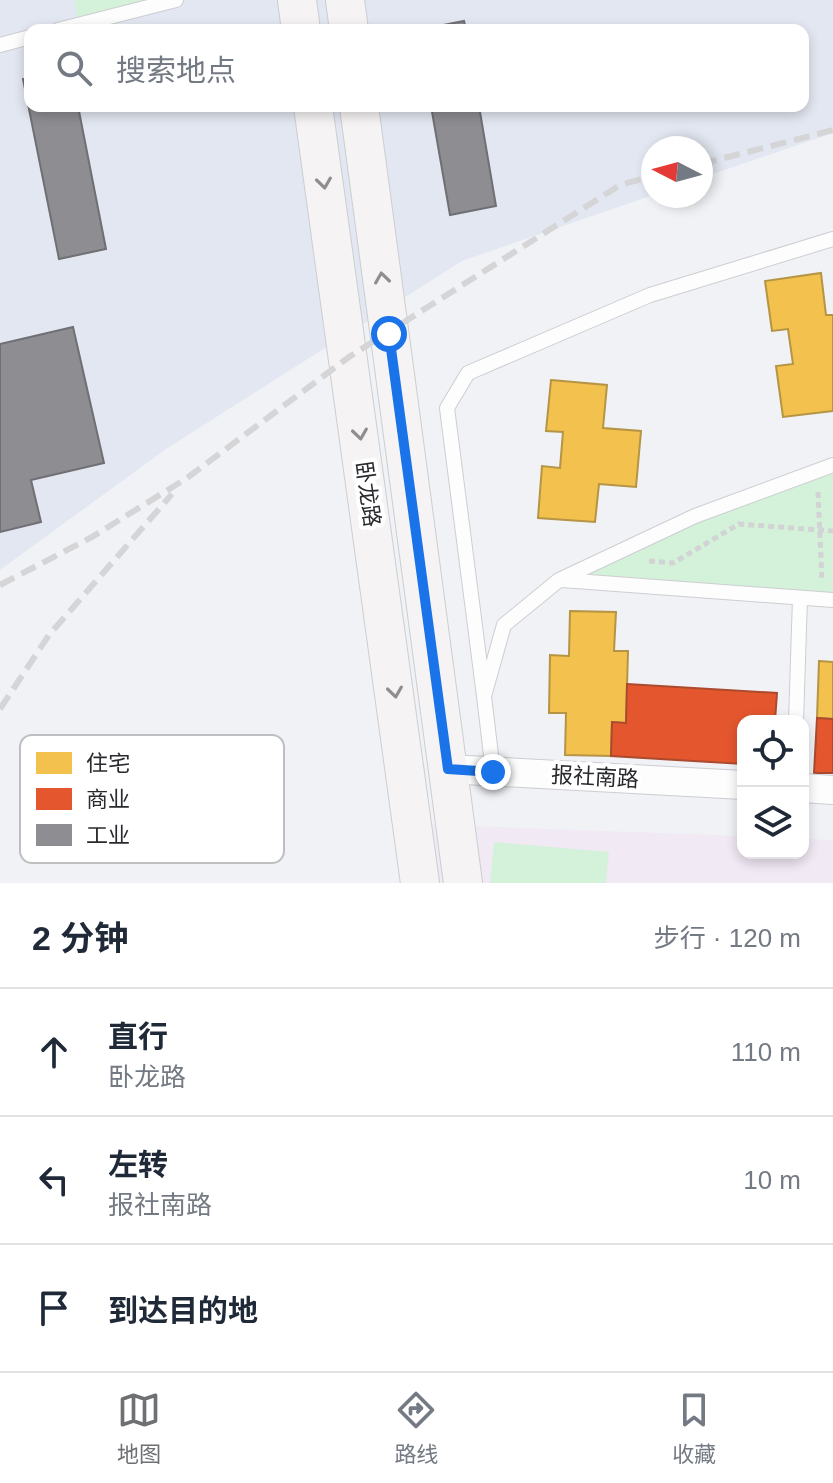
<!DOCTYPE html>
<html lang="zh">
<meta charset="utf-8">
<style>
body{margin:0;font-family:Helvetica,"Noto Sans SC",sans-serif;background:#f6f6f7;color:#1f2937}
.controls{position:absolute;right:24px;bottom:24px;display:grid;overflow:hidden;border-radius:16px;box-shadow:0 4px 12px #0003}
.controls button{width:72px;height:72px;display:grid;place-items:center;padding:0;border:0;border-bottom:2px solid #e0e1e3;background:#fff;color:#1f2937;font:40px sans-serif}
.compass{position:absolute;left:641px;top:136px;width:72px;height:72px;border-radius:50%;background:#fff;box-shadow:0 4px 12px #0003;rotate:276deg}
.stop{position:absolute;width:24px;height:24px;margin:-18px;border:6px solid #1a73e8;border-radius:50%;background:#fff}
.stop.end{background:#1a73e8;border-color:#fff;box-shadow:0 2px 8px #0008}
.list{margin:0;padding:0;list-style:none}
h2{display:flex;justify-content:space-between;align-items:center;height:104px;margin:0;padding:0 32px;font-size:34px}
h2 small{font-size:26px;font-weight:400;color:#747a83}
.list li{display:grid;grid-template-columns:52px 1fr auto;gap:24px;align-items:center;box-sizing:border-box;height:128px;padding:0 32px;border-top:2px solid #e0e1e3}
.list b{display:block;font-size:30px;white-space:nowrap}
.list p{margin:0;font-size:26px;white-space:nowrap;color:#747a83}
.list em{font-size:26px;font-style:normal;color:#747a83}
.icon{flex:none;width:44px;height:44px;fill:none;stroke:currentColor;stroke-width:2;stroke-linecap:round;stroke-linejoin:round}
.map{position:relative;flex:none;width:833px;height:883px;overflow:hidden}
.search{position:absolute;background:#fff;box-shadow:0 4px 12px #0003;left:24px;right:24px;top:24px;height:88px;display:flex;align-items:center;gap:20px;box-sizing:border-box;padding:0 28px;border-radius:16px;color:#747a83;font-size:30px}
.sheet{height:488px;background:#fff}
nav{display:flex;justify-content:space-around;align-items:center;box-sizing:border-box;height:112px;border-top:2px solid #e0e1e3;background:#fff;font-size:22px;color:#747a83}
nav a{display:grid;justify-items:center;gap:4px}
nav .on{color:#6e7073}
.map>svg:first-child{display:block}
.built{fill:#e2e7f1;fill-rule:evenodd}
.education{fill:#f1e9f4}
.green{fill:#d4f1d9}
.homes{fill:#f2c14e;stroke:#b59444;stroke-width:2}
.shops{fill:#e4572e;stroke:#ac4a2e;stroke-width:2}
.industry{fill:#8d8d92;stroke:#6f6f74;stroke-width:2}
.lines{fill:none;stroke-linecap:round;stroke-linejoin:round}
.service-casing{stroke:#ccced1;stroke-width:16}
.minor-casing{stroke:#ccced1;stroke-width:30}
.secondary-casing{stroke:#ccced1;stroke-width:40}
.path{stroke:#d2d3d4;stroke-width:5;stroke-dasharray:6 4;stroke-linecap:butt}
.service{stroke:#fdfdfe;stroke-width:14}
.minor{stroke:#fdfdfe;stroke-width:28}
.secondary{stroke:#f5f3f3;stroke-width:38}
.rail{stroke:#d5d5d7;stroke-width:6;stroke-dasharray:16 8;stroke-linecap:butt}
.oneway{stroke:#8e8e90}
.route{stroke:#1a73e8;stroke-width:10}
.labels{text-anchor:middle;dominant-baseline:central;stroke-width:8;stroke-linejoin:round;paint-order:stroke}
.street-label{font-size:22px;fill:#282a2d;stroke:#fff}
.key{fill:#fff;stroke:#bebfc0;stroke-width:2}
.key-label{font-size:22px;fill:#282a2d}
</style>
<div class="map">
<svg width="833" height="883" viewBox="0 0 833 883">
<rect width="100%" height="100%" fill="#f0f2f6"/>
<path class="built" d="M0 0H833V133L701 178V148H653V195L462 261 166 449 0 570ZM30 30H803V106H30Z"/>
<path class="education" d="M413 824 743 836V853H803V839L833 840V883H420Z"/>
<path class="green" d="M74 0H176L79 25Z
M833 465V600L559 580Z
M494 842 609 852 606 883H490Z"/>
<path class="homes" d="M821 273 826 315H833V411L783 417 776 366 793 364 788 329 772 331 765 281Z
M551 380 607 385 603 428 641 431 636 487 599 484 595 522 538 518 542 466 560 468 563 432 546 431Z
M570 611 616 612 614 651H628L626 723 612 722 611 756 565 755 566 713H549L550 655 569 656Z
M819 661 833 662V719L817 718Z"/>
<path class="shops" d="M627 684 777 693 775 721H743V764L611 756 612 722 626 723Z
M817 718 833 719V773H814Z"/>
<path class="industry" d="M464 21 466 30H418Z
M30 78V106H78L106 249 59 259 23 79Z
M431 106H479L496 206 450 215Z
M73 327 104 463 31 480 41 522 0 532V344Z"/>
<g class="lines">
<defs>
<path id="service" d="M58 30 176 0
M0 45 30 37
M562 580 833 600
M484 696 447 408 468 373 650 295 833 239
M796 721 800 598
M493 772 484 696 504 625 559 580 695 516 833 465"/>
<path id="minor" d="M448 769 743 785
M803 788 833 790"/>
<path id="secondary" d="M297 0 301 30
M345 0 349 30
M313 106 420 883
M359 106 463 883"/>
</defs>
<use href="#service" class="service-casing"/>
<use href="#minor" class="minor-casing"/>
<use href="#secondary" class="secondary-casing"/>
<path class="path" d="M818 492 822 582
M649 561 673 563 739 524 833 531"/>
<use href="#service" class="service"/>
<use href="#minor" class="minor"/>
<use href="#secondary" class="secondary"/>
<path class="rail" d="M701 164 833 130
M0 585 92 537 187 478 349 357 620 185 653 176
M0 709 49 635 172 494"/>
</g>
<defs><path id="oneway-chevron" d="M-2-3.5L2.5 0L-2 3.5" fill="none" stroke-width="1.6" stroke-linecap="round" stroke-linejoin="round" transform="scale(2)"/></defs>
<g class="oneway">
<use href="#oneway-chevron" transform="translate(324 183) rotate(82)"/>
<use href="#oneway-chevron" transform="translate(382 278) rotate(-98)"/>
<use href="#oneway-chevron" transform="translate(360 434) rotate(82)"/>
<use href="#oneway-chevron" transform="translate(395 692) rotate(82)"/>
</g>
<g class="lines">
<path class="route" d="M389 334 448 769 493 772"/>
</g>
<g class="labels">
<g class="street-label">
<text transform="translate(368 494) rotate(82)">卧龙路</text>
<text transform="translate(595 777) rotate(3)">报社南路</text>
</g>
</g>
<rect x="20" y="735" width="264" height="128" rx="12" class="key"/>
<rect x="36" y="752" width="36" height="22" fill="#f2c14e"/>
<rect x="36" y="788" width="36" height="22" fill="#e4572e"/>
<rect x="36" y="824" width="36" height="22" fill="#8d8d92"/>
<g class="key-label">
<text x="86" y="771">住宅</text>
<text x="86" y="807">商业</text>
<text x="86" y="843">工业</text>
</g>
</svg>
<div class="controls">
<button><svg class="icon" aria-label="locate" viewBox="0 0 24 24"><circle cx="12" cy="12" r="6"/><path d="M12 2v4M12 18v4M2 12h4M18 12h4"/></svg></button>
<button><svg class="icon" aria-label="layers" viewBox="0 0 24 24"><path d="M12 4l9 5-9 5-9-5zM3 14l9 5 9-5"/></svg></button>
</div>
<svg class="compass" viewBox="-18 -18 36 36"><path d="M0-13l5 13h-10z" fill="#e53935"/><path d="M0 13l5-13h-10z" fill="#747a83"/></svg>
<div class="stop" style="left:389px;top:334px"></div>
<div class="stop end" style="left:493px;top:772px"></div>
<div class="search"><svg class="icon" aria-label="search" viewBox="0 0 24 24"><circle cx="10" cy="10" r="6"/><path d="M15 15l6 6"/></svg>搜索地点</div>
</div>
<section class="sheet">
<h2>2 分钟<small>步行 · 120 m</small></h2>
<ul class="list">
<li><svg class="icon" aria-label="ahead" viewBox="0 0 24 24"><path d="M12 20V5M6 11l6-6 6 6"/></svg><div><b>直行</b><p>卧龙路</p></div><em>110 m</em></li>
<li><svg class="icon" aria-label="left" viewBox="0 0 24 24"><path d="M17 20v-9H6M10 6l-5 5 5 5"/></svg><div><b>左转</b><p>报社南路</p></div><em>10 m</em></li>
<li><svg class="icon" aria-label="arrive" viewBox="0 0 24 24"><path d="M6 21V4h12l-3 4 3 4H6"/></svg><div><b>到达目的地</b></div></li>
</ul>
</section>
<nav>
<a class="on"><svg class="icon" aria-label="map" viewBox="0 0 24 24"><path d="M3 6l6-2 6 2 6-2v14l-6 2-6-2-6 2zM9 4v14M15 6v14"/></svg>地图</a>
<a><svg class="icon" aria-label="directions" viewBox="0 0 24 24"><path d="M12 3l9 9-9 9-9-9zM9 14v-3h6M13 9l2 2-2 2"/></svg>路线</a>
<a><svg class="icon" aria-label="saved" viewBox="0 0 24 24"><path d="M7 4h10v16l-5-4-5 4z"/></svg>收藏</a>
</nav>
